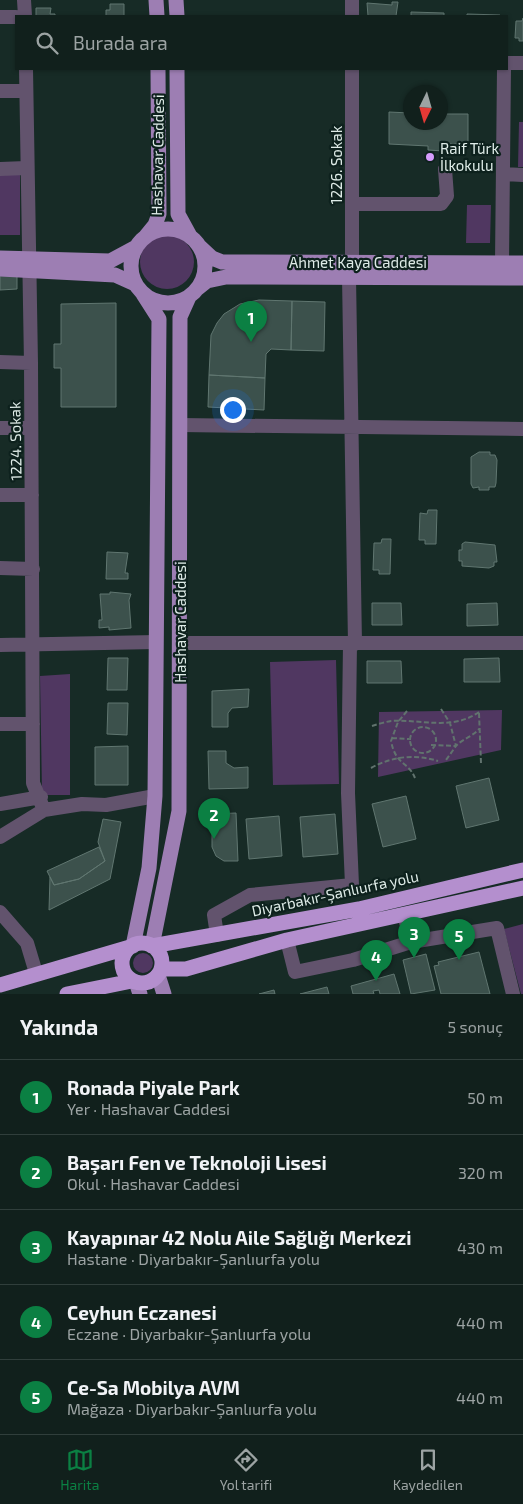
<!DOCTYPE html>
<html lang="tr">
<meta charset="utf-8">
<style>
body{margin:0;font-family:"Exo 2",sans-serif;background:#1e2d29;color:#f1f3f6}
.compass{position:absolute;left:403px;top:85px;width:45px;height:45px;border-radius:50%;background:#11201c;box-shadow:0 1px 4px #0004;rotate:185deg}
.you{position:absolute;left:232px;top:409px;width:18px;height:18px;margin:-12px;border:4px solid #fff;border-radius:50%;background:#1a73e8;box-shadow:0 0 0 8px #1a73e833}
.badge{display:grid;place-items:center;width:32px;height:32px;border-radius:50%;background:#0b8043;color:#fff;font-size:16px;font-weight:700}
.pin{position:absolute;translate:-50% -41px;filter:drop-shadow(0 1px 2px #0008)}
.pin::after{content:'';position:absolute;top:26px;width:18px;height:15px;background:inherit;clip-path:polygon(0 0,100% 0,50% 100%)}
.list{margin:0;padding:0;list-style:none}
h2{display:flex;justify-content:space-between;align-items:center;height:65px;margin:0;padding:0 20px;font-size:21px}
h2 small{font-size:16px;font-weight:400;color:#9ca3a3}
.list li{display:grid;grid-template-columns:32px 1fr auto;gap:15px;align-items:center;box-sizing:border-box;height:75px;padding:0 20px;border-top:1px solid #303e3b}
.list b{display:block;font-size:19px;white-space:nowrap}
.list p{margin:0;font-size:16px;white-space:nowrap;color:#9ca3a3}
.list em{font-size:16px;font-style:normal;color:#9ca3a3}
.icon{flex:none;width:28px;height:28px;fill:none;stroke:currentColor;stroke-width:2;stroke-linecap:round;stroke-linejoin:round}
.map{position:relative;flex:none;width:523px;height:994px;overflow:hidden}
.search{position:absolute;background:#11201c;box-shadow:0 1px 4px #0004;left:15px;right:15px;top:15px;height:55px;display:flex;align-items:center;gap:12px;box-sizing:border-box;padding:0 18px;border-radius:0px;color:#9ca3a3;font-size:19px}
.sheet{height:440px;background:#11201c}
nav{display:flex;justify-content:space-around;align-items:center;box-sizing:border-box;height:70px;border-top:1px solid #303e3b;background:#11201c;font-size:14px;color:#9ca3a3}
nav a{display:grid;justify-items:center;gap:2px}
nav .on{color:#0b8043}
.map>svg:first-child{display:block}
.green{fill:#503761}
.building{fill:#3c514c;stroke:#607670}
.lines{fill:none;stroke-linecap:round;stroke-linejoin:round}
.path{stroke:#61736e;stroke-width:2;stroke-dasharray:5 2.5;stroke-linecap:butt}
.minor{stroke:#62536d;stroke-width:14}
.major{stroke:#9d7eb3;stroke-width:15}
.highway{stroke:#b48fce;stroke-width:15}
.poi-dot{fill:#d59cfb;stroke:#0d211d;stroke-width:2}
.labels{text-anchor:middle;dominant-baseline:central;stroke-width:4.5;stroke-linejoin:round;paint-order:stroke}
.poi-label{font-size:15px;fill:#deebe7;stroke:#0d211d;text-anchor:start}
.street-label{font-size:15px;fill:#deebe7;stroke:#0d211d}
</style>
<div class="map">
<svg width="523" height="994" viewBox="0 0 523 994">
<rect width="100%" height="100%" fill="#172b26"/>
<path class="green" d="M519 122H523V167H518Z
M20 174V235H0V175Z
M467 205H491L490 243H466Z
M140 262a27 27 0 1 1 54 0a27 27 0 1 1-54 0Z
M336 660 339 784 273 785 270 662Z
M70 674V795H46L42 792 40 676Z
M502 710 501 750 378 777 379 712Z
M523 924V994H521L504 929Z
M133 963a10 10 0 1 1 20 0a10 10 0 1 1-20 0Z"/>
<path class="building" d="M392 2H398L396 16H398H368L367 3 392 5Z
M110 4H124V16H106V10H110Z
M36 8H51L50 14H55V16H36Z
M411 12 444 13V16H411Z
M467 14 500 15V16H467Z
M523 18V41H519V38H515L516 21H522Z
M389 112 410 113V122H440V114H468V144H445L444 151 428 150V146L389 144Z
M0 273H17V289L0 290Z
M259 300 292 301 291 350 271 349 266 354 265 378 209 375 211 335 217 323 224 314 240 304Z
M292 301 325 302 324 351 291 350Z
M116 303V407H61V368H54V344H61V304Z
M209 375 265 378 264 410 208 407Z
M479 452H490V455H495L497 460 496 483 495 487H489V490H479V487L473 488 471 484V457Z
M428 510H437L436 544H425V540H419L420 513 427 514Z
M382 539H391L390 574H379V570H373L374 543H381Z
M465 542 495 545 497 562H494V566L489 568 462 566V561H459V550H462V544Z
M107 552 128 553 125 573H128V579H106Z
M110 592 131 594 129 600 131 628 109 630V627L99 628V620H102L100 594H110Z
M372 603H401L402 625H372Z
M497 603 498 625 467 626V604Z
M108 658H128L127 690H107Z
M499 658 500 682H464V659Z
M367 661H401L402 683H367Z
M249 689 248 707 232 708 228 713V727H212V691Z
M108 703H128L127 735 107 734Z
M128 746V785H95V747Z
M208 751H226V763L234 768 248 767V788L209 789Z
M489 778 499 820 466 828 456 786Z
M406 796 416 839 383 847 372 804Z
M236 813 238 861H224L216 856 212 847V814Z
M335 814 338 854 303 857 300 817Z
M279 816 282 856 249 859 246 819Z
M103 819 121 822 110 879 49 910 50 877 54 885 79 879 105 861 98 842Z
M99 847 105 861 79 879 54 885 47 871Z
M479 952 490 994H441L434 966 439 965 438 962Z
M426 954 435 990 411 994 403 960Z
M394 974 400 994H380L379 990 373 991 374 994H353L351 986Z
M327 987 329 994H300Z
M274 990 275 994H259Z"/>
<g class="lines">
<path class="path" d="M441 709 450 723 456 746 446 760
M407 711 398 722 391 741C396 766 408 761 415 778
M479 713 481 763
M372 726C378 724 385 722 391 721 422 719 452 731 479 712
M410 740a13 13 0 1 1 26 0a13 13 0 1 1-26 0Z
M392 738 409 739
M431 745 456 746C462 739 472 737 479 729
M371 768C393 756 415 754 438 761"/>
<path class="minor" d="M24 0 25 16
M352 0V16
M0 17H16
M507 63H523
M26 69 31 363 33 783 44 810
M352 69V262
M0 91H26
M0 169 26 168
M503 174 523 175
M352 204H441L447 196 445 169
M502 262 504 69
M349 277 355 644
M0 362 31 363
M180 425 523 429
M0 428H31
M0 495H32
M0 568 33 569
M180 643H523
M0 645 156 642
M0 724H33
M0 804 41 797
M0 837 44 810 82 804 106 805 155 796
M0 912 27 943 36 973
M404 914 411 942
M217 935 214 915 250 895 352 885 348 793 350 644
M287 940 295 972 353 960 411 942 497 928 513 994"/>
<path class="major" d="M156 0 157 16
M176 0 177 16
M177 69 178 214 190 236
M131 266a37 37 0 1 1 74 0a37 37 0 1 1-74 0Z
M146 236 155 225 159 214 158 69
M198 245 212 258 222 262 523 263
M0 258 110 261 136 247
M0 269 115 275 135 284
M197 289 207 281 226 277 523 278
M133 946 149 868 155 796 159 319 143 294
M152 946 179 811 180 317 189 297
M158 975 164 994
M136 982 140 994"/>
<path class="highway" d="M122 963a20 20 0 1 1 40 0a20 20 0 1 1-40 0Z
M152 946 359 909 523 870
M161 969H186L287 940 523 888
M0 985 130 947
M67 994 132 981"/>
</g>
<circle class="poi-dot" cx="430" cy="157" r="5"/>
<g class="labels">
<g class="poi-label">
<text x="440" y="148">Raif Türk<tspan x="440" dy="17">İlkokulu</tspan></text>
</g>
<g class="street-label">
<text transform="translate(157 155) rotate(-89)">Hashavar Caddesi</text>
<text transform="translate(336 165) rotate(-90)">1226. Sokak</text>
<text x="358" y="262">Ahmet Kaya Caddesi</text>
<text transform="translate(15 441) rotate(-91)">1224. Sokak</text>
<text transform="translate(180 622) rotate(-90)">Hashavar Caddesi</text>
<text transform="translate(335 893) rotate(-12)">Diyarbakır-Şanlıurfa yolu</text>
</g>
</g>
</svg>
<svg class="compass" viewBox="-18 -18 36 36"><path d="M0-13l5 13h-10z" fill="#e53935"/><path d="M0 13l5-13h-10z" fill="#9ca3a3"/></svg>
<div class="you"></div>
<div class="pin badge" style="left:251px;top:342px">1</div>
<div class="pin badge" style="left:214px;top:839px">2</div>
<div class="pin badge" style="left:414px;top:958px">3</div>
<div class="pin badge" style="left:376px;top:981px">4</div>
<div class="pin badge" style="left:459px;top:960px">5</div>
<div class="search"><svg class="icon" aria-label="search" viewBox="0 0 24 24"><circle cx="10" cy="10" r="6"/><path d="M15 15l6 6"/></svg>Burada ara</div>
</div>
<section class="sheet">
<h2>Yakında<small>5 sonuç</small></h2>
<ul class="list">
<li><span class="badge">1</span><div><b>Ronada Piyale Park</b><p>Yer · Hashavar Caddesi</p></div><em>50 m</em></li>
<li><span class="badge">2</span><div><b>Başarı Fen ve Teknoloji Lisesi</b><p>Okul · Hashavar Caddesi</p></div><em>320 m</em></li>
<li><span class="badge">3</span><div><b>Kayapınar 42 Nolu Aile Sağlığı Merkezi</b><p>Hastane · Diyarbakır-Şanlıurfa yolu</p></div><em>430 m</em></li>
<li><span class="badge">4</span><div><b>Ceyhun Eczanesi</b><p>Eczane · Diyarbakır-Şanlıurfa yolu</p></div><em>440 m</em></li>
<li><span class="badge">5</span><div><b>Ce-Sa Mobilya AVM</b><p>Mağaza · Diyarbakır-Şanlıurfa yolu</p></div><em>440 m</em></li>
</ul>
</section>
<nav>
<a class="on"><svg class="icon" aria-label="map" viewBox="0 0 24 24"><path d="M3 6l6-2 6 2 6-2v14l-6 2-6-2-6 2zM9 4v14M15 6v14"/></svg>Harita</a>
<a><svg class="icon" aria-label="directions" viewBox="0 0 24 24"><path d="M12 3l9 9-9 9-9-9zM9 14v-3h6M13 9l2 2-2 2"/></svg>Yol tarifi</a>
<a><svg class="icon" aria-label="saved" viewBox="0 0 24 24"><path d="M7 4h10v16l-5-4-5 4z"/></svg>Kaydedilen</a>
</nav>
